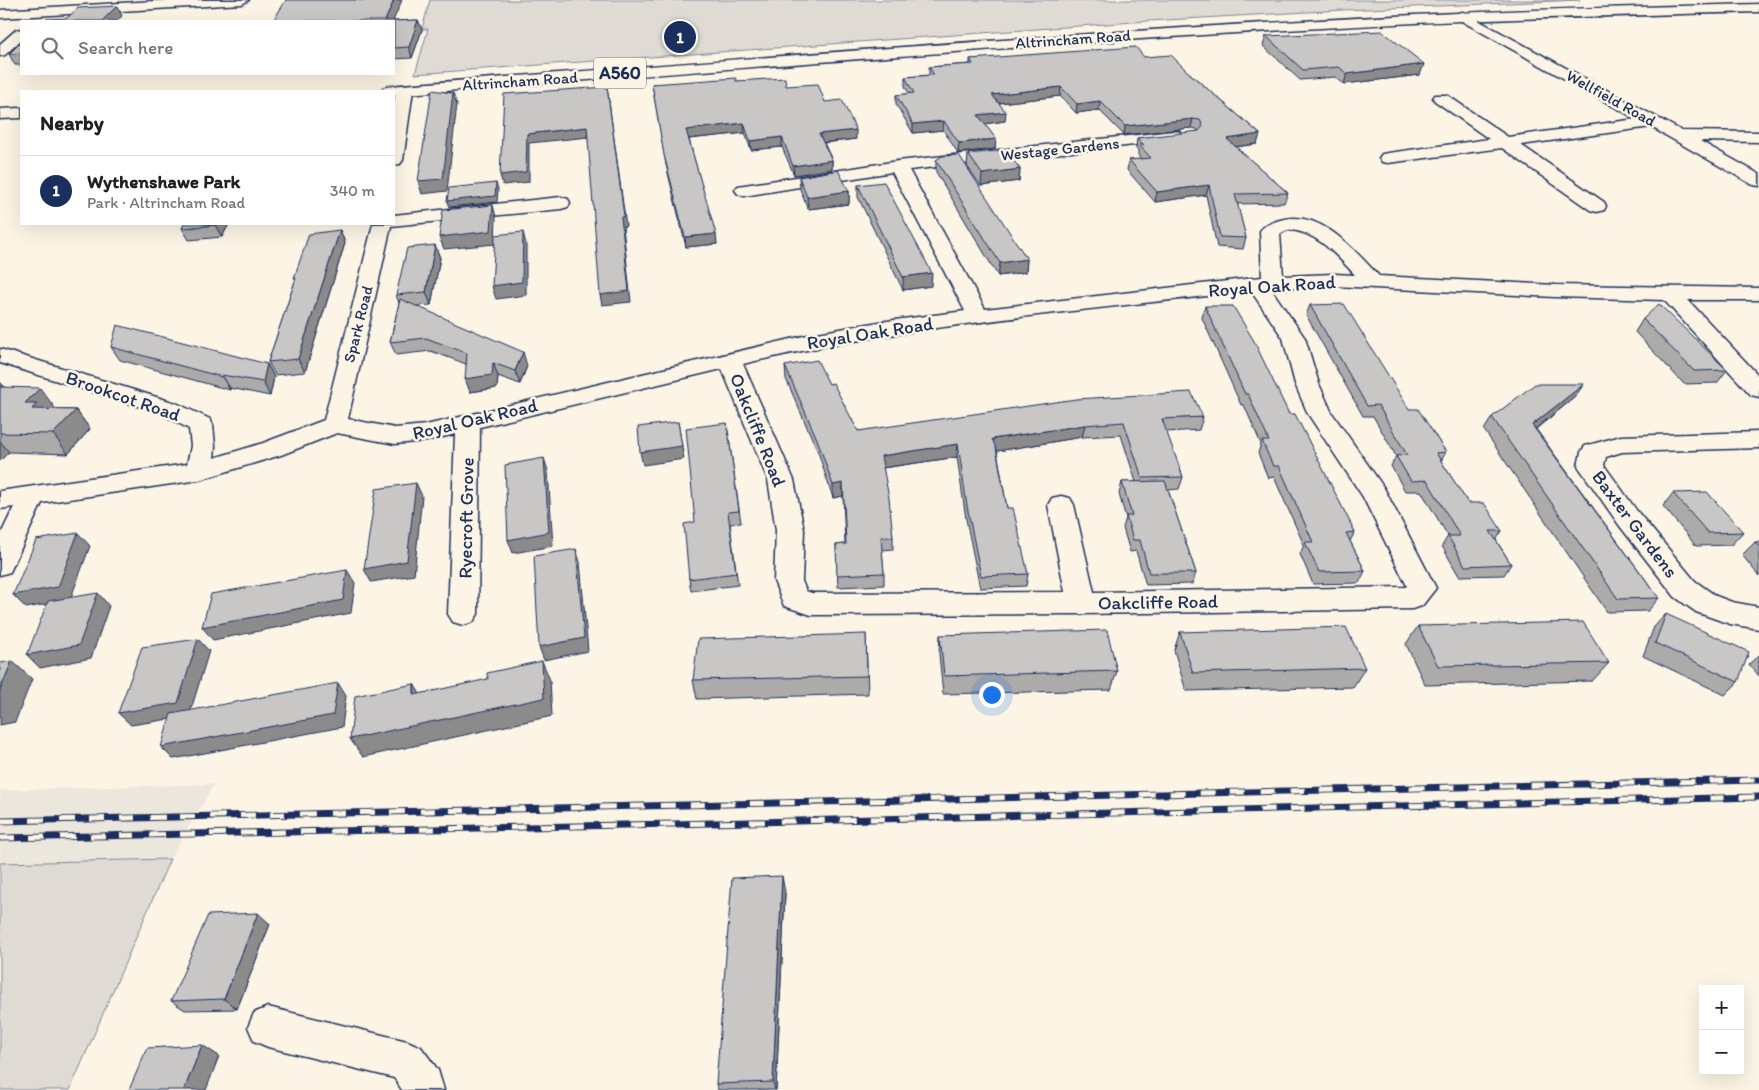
<!DOCTYPE html>
<meta charset="utf-8">
<style>
body{margin:0;font-family:Itim,sans-serif;background:#f2f2f2;color:#202124}
.controls{position:absolute;right:15px;bottom:15px;display:grid;overflow:hidden;border-radius:0px;box-shadow:0 5px 20px #0002}
.controls button{width:45px;height:45px;display:grid;place-items:center;padding:0;border:0;border-bottom:1px solid #e0e0e0;background:#fff;color:#202124;font:25px sans-serif}
.you{position:absolute;left:991px;top:694px;width:18px;height:18px;margin:-12px;border:4px solid #fff;border-radius:50%;background:#1a73e8;box-shadow:0 0 0 8px #1a73e833}
.badge{display:grid;place-items:center;width:32px;height:32px;border-radius:50%;background:#1b2f5e;color:#fff;font-size:16px;font-weight:700}
.pin{position:absolute;translate:-50% -50%;border:2px solid #fff;box-shadow:0 1px 5px #0006}
.list{margin:0;padding:0;list-style:none}
h2{display:flex;justify-content:space-between;align-items:center;height:65px;margin:0;padding:0 20px;font-size:21px}
h2 small{font-size:16px;font-weight:400;color:#757577}
.list li{display:grid;grid-template-columns:32px 1fr auto;gap:15px;align-items:center;box-sizing:border-box;height:70px;padding:0 20px;border-top:1px solid #e0e0e0}
.list b{display:block;font-size:19px;white-space:nowrap}
.list p{margin:0;font-size:16px;white-space:nowrap;color:#757577}
.list em{font-size:16px;font-style:normal;color:#757577}
.icon{flex:none;width:28px;height:28px;fill:none;stroke:currentColor;stroke-width:2;stroke-linecap:round;stroke-linejoin:round}
.map{position:relative;flex:none;width:1759px;height:1090px;overflow:hidden}
.search{position:absolute;background:#fff;box-shadow:0 5px 20px #0002;left:20px;top:20px;width:375px;height:55px;display:flex;align-items:center;gap:12px;box-sizing:border-box;padding:0 18px;border-radius:0px;color:#757577;font-size:19px}
.panel{position:absolute;background:#fff;box-shadow:0 5px 20px #0002;left:20px;top:90px;width:375px;height:135px;border-radius:0px}
.map>svg:first-child{display:block}
.built{fill:#ece7dc}
.green{fill:#dfdbd4;stroke:#7d8599}
.lines{fill:none;stroke-linecap:round;stroke-linejoin:round}
.minor-casing{stroke:#1b2f5e;stroke-width:3}
.highway-casing{stroke:#1b2f5e;stroke-width:3}
.minor{fill:#fcf5e5;fill-rule:evenodd}
.highway{fill:#fcf5e5;fill-rule:evenodd}
.rail-casing{stroke:#1b2f5e;stroke-width:7}
.rail{stroke:#fcf5e5;stroke-width:5;stroke-dasharray:15;stroke-linecap:butt}
.wall{fill:#acabaa;stroke:#1b2f5e}
.shaded-wall{fill:#8c8b8b;stroke:#1b2f5e}
.building{fill:#c8c7c6;stroke:#1b2f5e}
.labels{text-anchor:middle;dominant-baseline:central;stroke-width:5;stroke-linejoin:round;paint-order:stroke}
.far-street-label{font-size:16px;fill:#1b2f5e;stroke:#fcf5e5}
.shield{fill:#fcf5e5;stroke:#5e6a86;stroke-width:1}
.shield-label{font-size:18px;font-weight:bold;fill:#1b2f5e}
.street-label{font-size:19px;fill:#1b2f5e;stroke:#fcf5e5}
</style>
<div class="map">
<svg width="1759" height="1090" viewBox="0 0 1759 1090">
<rect width="100%" height="100%" fill="#fcf5e5"/>
<filter id="ink" filterUnits="userSpaceOnUse"><feTurbulence type="fractalNoise" baseFrequency=".02" numOctaves="2"/><feDisplacementMap in="SourceGraphic" scale="10" xChannelSelector="R" yChannelSelector="G"/><feConvolveMatrix kernelMatrix="1 2 1 2 8 2 1 2 1" color-interpolation-filters="sRGB"/></filter>
<g filter="url(#ink)">
<path class="built" d="M214 784 170 859 0 863V790Z"/>
<path class="green" d="M430 0H1580L1343 10 1148 21 415 74 428 29H422Z
M170 859 70 1090H0V863Z"/>
<g class="lines">
<defs>
<path id="minor" d="M172 0H249L242 4 0 18V10Z
M1463 12 1682 131 1759 132V142L1700 141 1759 174V186L1753 185 1651 127 1521 145 1604 202 1606 206 1604 210 1597 212 1590 210 1502 148 1388 163 1382 162 1379 158 1382 154 1388 153 1489 139 1435 101 1433 98 1435 95H1447L1508 137 1636 119 1458 19 1456 16 1458 13Z
M21 29V40L5 55 0 56V44L16 30Z
M405 85 411 87 413 90 403 160 400 164 394 165C393 148 389 101 399 87Z
M1174 131 1180 132 1182 136 1180 140 909 170 985 309 1262 277 1260 231C1264 225 1273 222 1280 220 1320 208 1355 251 1379 276L1555 285 1759 288V300H1688L1759 376V397L1751 395 1664 300 1555 297 1334 286 1271 289 1305 338 1319 384 1332 413 1384 488 1436 588 1422 606 1412 609 1082 614 811 615 784 606 774 581 776 530 768 480 722 369 480 427 478 614 473 622 463 625 453 622 448 614 455 434 426 441 395 444 337 433 281 455 199 480 42 503 10 572 0 575V536L14 507 0 509V491L187 464 191 446 189 429 160 413 0 363V349L176 403 210 419 213 425 215 446 214 458 263 443 324 420 373 224H394V215L561 197 568 199 570 203 568 207 561 209 391 226 348 419 395 428 426 425 812 334 879 322 965 311 892 172 744 196 738 194 735 190 738 186 898 161ZM1287 230C1316 230 1337 256 1355 275L1334 274 1283 276 1280 234ZM1251 291 1283 338 1295 384 1308 414 1363 497 1407 586 1405 587 1094 592 1074 505 1070 498 1061 496 1052 498 1048 505 1065 592 812 593 806 591 802 581 804 530 794 480 743 364C910 324 1081 311 1251 291Z
M1759 432V448L1622 452 1606 457 1604 465 1637 511 1695 581 1716 596 1732 602 1759 607V629L1730 624 1696 612 1675 597 1619 525 1578 466 1581 452 1585 446 1621 436Z
M268 1007 407 1041 421 1047 438 1070 444 1090H402L394 1078 268 1047 254 1041 248 1027 254 1013Z"/>
<path id="highway" d="M1759 4V12C1644 15 1530 18 1415 23 1074 40 734 69 394 95V91H381L383 88 389 86C731 60 1072 32 1414 15 1529 9 1644 7 1759 4Z
M21 108V118L0 119V109Z"/>
</defs>
<use href="#minor" class="minor-casing"/>
<use href="#highway" class="highway-casing"/>
<use href="#minor" class="minor"/>
<use href="#highway" class="highway"/>
<defs>
<path id="rail" d="M0 821 1759 780
M0 838 673 824 1759 797"/>
</defs>
<use href="#rail" class="rail-casing"/>
<use href="#rail" class="rail"/>
</g>
<path class="wall" d="M418 20 422 30 412 58 394 59V21Z
M1266 36 1420 75 1344 84 1335 77 1300 80 1263 46Z
M21 42V65H15L9 54Z
M1144 57 1188 72 1260 134 1257 144 1236 147 1288 193 1284 203 1237 204 1246 238 1243 249 1217 247 1206 195 1155 202 1127 170 1129 160 1141 159 1138 155V150L1136 148 1137 138 1198 132 1197 129 1191 128 1124 135 1099 110 1076 113 1060 96 999 103 1005 121 984 124 996 139 995 149 958 153 943 130 913 133 896 104V95L909 94 905 86V77L929 75V67L970 64V59Z
M736 81 786 86 825 102 856 139 824 143 832 160V169L794 175 782 147 751 150 745 133 689 139 717 244 686 247 666 165 652 84Z
M968 154 1020 169 1019 181 981 186 967 166Z
M936 160 1027 259 1026 272 998 276 936 172Z
M799 177 849 191V204L808 209 800 189Z
M858 185 931 286 903 290 858 197Z
M229 224 222 237 189 240 182 228Z
M340 230 345 243 305 372 275 375 268 362 295 281Z
M435 245 440 258 431 305 417 306 527 366 520 384 498 376 497 388 470 392 466 364 431 351 396 355 390 342 399 303 396 295Z
M1310 305 1409 409 1446 452 1441 461 1468 503 1502 531 1496 540 1511 564 1504 575 1459 576 1442 546 1448 536 1421 491H1405L1391 466 1396 456 1373 416H1363L1306 315Z
M1205 306 1289 414 1355 532 1350 541 1365 571 1359 583 1313 584 1300 554 1304 545 1274 477 1268 478 1258 453 1261 444 1244 405H1241L1202 318Z
M1643 319 1727 370 1717 383 1684 384 1635 332Z
M111 347 267 364 274 377 270 396 230 388V390L120 360Z
M785 366 829 384 858 431 1203 417 1199 430 1166 432 1183 477 1179 489 1168 490 1196 573 1192 584 1146 585 1136 551 1130 552 1123 528 1126 518 1119 494 1122 482H1136L1121 435 1082 437 997 451 1007 508 1028 574 1026 586 980 588 966 519 957 457 883 468 893 537V549L882 550 884 573V585L838 587 836 545 845 544 843 496 833 498 818 452 786 379Z
M0 382 5 387 55 408 53 409 76 410 90 429 68 454 9 452 0 461Z
M1575 397 1536 429 1659 598 1648 611 1607 612 1484 430 1492 417Z
M727 423 741 523 730 524 738 585 691 591 689 579 695 522Z
M1673 493 1743 532 1731 545 1696 546 1663 506Z
M1755 542H1759V576L1742 555Z
M1666 614 1738 682 1725 695 1643 656 1654 627Z
M1418 626 1609 663 1592 681 1425 685 1406 644Z
M1180 632 1365 668 1353 687 1186 691 1174 650Z
M866 634 868 694 697 699 693 680Z
M940 635 1117 671 1111 690 943 694 939 654Z
M1759 655V676L1749 664Z
M785 893 776 1090H718L716 1084Z
M270 924 237 1009 185 1010 171 1001Z"/>
<path class="shaded-wall" d="M394 0H402L393 21H385Z
M117 6 122 16 117 21H102Z
M418 20 422 30 412 58 409 47Z
M1424 64 1420 75 1344 84 1347 74Z
M607 87 626 226 623 227 631 302 602 305 600 295 621 217Z
M1061 87 1060 96 991 104 992 95Z
M453 93 457 104 447 191 422 194 418 181Z
M1100 101 1099 110 1076 113 1077 104Z
M1006 112 1005 121 977 125 978 115Z
M1193 119 1191 128 1124 135 1125 126Z
M944 121 943 130 913 133V124Z
M744 123 745 133 687 139 686 130Z
M587 127 589 137 529 143V182L503 185 500 175 527 134Z
M856 130V139L820 143 819 134Z
M1260 134 1257 144 1225 148 1227 139Z
M782 137V147L751 150 750 141Z
M996 139 995 149 958 153 959 143Z
M832 160V169L794 175 793 166Z
M1020 169 1019 181 981 186 982 174Z
M496 183 498 189 497 202 449 207 447 201Z
M1209 185 1206 195 1155 202 1157 192Z
M849 191V204L808 209 807 197Z
M493 205 496 217 495 244 444 249 439 237Z
M216 224H229L222 237 215 225Z
M340 230 345 243 305 372 298 359Z
M523 232 526 244V295L496 299 492 286Z
M716 234 717 244 686 247 685 237Z
M435 245 440 258 431 305 426 292Z
M1027 259 1026 272 998 276 1000 263Z
M932 273 931 286 903 290V277Z
M523 352 527 366 520 384 515 371Z
M493 363 498 376 497 388 470 392 465 379Z
M267 364 274 377 270 396 263 382Z
M222 375 230 388V390L222 377Z
M0 382 6 389 0 392Z
M1584 384 1575 397 1524 438 1532 425Z
M40 388 55 408 47 416V428L25 403Z
M76 410 90 429 68 454 53 434Z
M678 422 684 459 643 465 640 452Z
M1085 425 1082 437 991 452 992 439Z
M0 441 9 452 0 461Z
M958 444 957 457 881 468V456Z
M544 458 548 471 553 546 513 553 508 540Z
M416 483 422 496 414 575 371 582 364 569Z
M843 483V496L833 498V485Z
M78 533 90 546 70 600 26 608 13 595Z
M576 549 580 562 588 651 544 660 539 647Z
M347 570 355 583 351 613 213 640 202 627Z
M98 593 109 606 91 658 40 668 27 655Z
M198 639 209 651 189 716 131 725 118 713Z
M12 661 32 679 15 722 0 725V690Z
M542 661 550 680 552 716 363 757 350 739Z
M338 683 346 696 342 727 173 759 161 747Z
M414 684 425 702 414 695Z
M782 876 785 893 776 1090H775L773 1082Z
M258 913 270 924 237 1009 224 999Z
M202 1045 219 1056 206 1090H184Z"/>
<path class="building" d="M286 0H394L385 21H273Z
M117 6 102 21H43L46 19 67 18 78 8Z
M418 20 409 47 394 48V21Z
M1382 31 1424 64 1347 74 1339 67 1303 70 1266 36Z
M21 42V53L9 54Z
M1136 47 1144 57 1171 55 1188 72 1260 134 1227 139 1288 193 1235 194 1246 238 1220 237 1209 185 1157 192 1129 160 1151 158 1139 145H1144L1137 138 1199 131 1203 126 1200 120 1193 119 1125 126 1100 101 1077 104 1061 87 992 95 1006 112 978 115 996 139 959 143 944 121 913 124 896 95 914 93 905 77 934 75 929 67 973 64 970 59Z
M736 78V81L785 78 786 86 818 84 825 102 842 100 856 130 819 134 832 160 793 166 782 137 750 141 744 123 686 130 716 234 685 237 664 155 652 84Z
M607 87 624 216 621 217 629 291 600 295 587 127 527 134 526 172 500 175 504 94Z
M432 90 453 93 443 179 418 181Z
M1006 150 1020 169 982 174 968 154Z
M959 155 1027 259 1000 263 936 160 942 156Z
M838 170 849 191 807 197 799 177Z
M884 182 932 273 903 277 858 185Z
M496 183 495 196 447 201 449 188Z
M493 205 491 231 439 237 443 210Z
M184 224H216L215 225 182 228Z
M340 230 298 359 268 362 296 278H294L309 234Z
M523 232 522 282 492 286 495 235Z
M435 245 426 292 396 295 407 248Z
M400 299 523 352 515 371 493 363 492 375 465 379 467 353 426 338 390 342Z
M1344 304 1409 409H1418L1446 452 1436 453 1468 503H1484L1502 531H1490L1511 564 1465 566 1448 536H1460L1427 480 1411 481 1396 456 1407 455 1378 405 1367 406 1310 305Z
M1659 304 1727 370 1694 371 1643 319Z
M1205 306H1233L1254 341 1289 414H1295L1355 532 1346 533 1365 571 1319 572 1305 542H1313L1279 466H1273L1262 441H1269L1248 394H1245Z
M117 325 267 364 263 382 222 375V377L111 347Z
M817 360 829 384 833 383 858 431 1076 399 1191 392 1203 417 1162 419 1183 477 1142 478 1124 422 1085 425 992 439 996 448 1007 508H1013L1028 574 981 576 967 506 958 444 881 456 889 498 893 537H881L884 573 837 575 836 545 846 544 843 483 833 485 817 439 785 366Z
M1535 384H1584L1532 425 1659 598 1618 599 1492 417Z
M0 387 40 388 25 403H37L32 409 76 410 53 434 0 433Z
M678 422 682 446 640 452 638 427Z
M727 423 739 511 728 512 736 573 689 579 684 524 695 522 686 428Z
M544 458 549 532 508 540 505 465Z
M1165 481 1196 573H1149L1140 540H1133L1126 516H1132L1122 482Z
M416 483 407 561 364 569 376 489Z
M1707 492 1743 532 1708 533 1673 493Z
M78 533 58 587 13 595 36 540Z
M1755 542H1759V547Z
M576 549 584 638 539 647 534 556Z
M347 570 343 600 202 627 211 594Z
M98 593 79 645 27 655 48 601Z
M1666 614 1749 652 1738 682 1655 643Z
M1583 622 1609 663 1438 666 1418 626Z
M1346 627 1365 668 1193 673 1180 632Z
M1107 630 1117 671 944 676 940 635Z
M866 634 867 676 693 680 698 639Z
M198 639 178 703 118 713 142 647Z
M12 661 0 690V663Z
M542 661 544 698 350 739 355 696 414 684V695L488 679 487 673Z
M338 683 333 715 161 747 171 714Z
M782 876 773 1082 716 1084 732 878Z
M258 913 224 999 171 1001 208 915Z
M202 1045 184 1090H129L147 1048Z"/>
</g>
<g class="labels">
<g class="far-street-label">
<text transform="translate(1073 39) rotate(-4)">Altrincham Road</text>
<text transform="translate(520 81) rotate(-4)">Altrincham Road</text>
<text transform="translate(1611 98) rotate(29)">Wellfield Road</text>
<text transform="translate(1060 149) rotate(-6)">Westage Gardens</text>
<text transform="translate(358 324) rotate(-76)">Spark Road</text>
</g>
<rect class="shield" x="594" y="57.5" width="52" height="31" rx="4"/>
<g class="shield-label">
<text x="620" y="73">A560</text>
</g>
<g class="street-label">
<text transform="translate(1272 286) rotate(-4)">Royal Oak Road</text>
<text transform="translate(870 333) rotate(-9)">Royal Oak Road</text>
<text transform="translate(123 396) rotate(19)">Brookcot Road</text>
<text transform="translate(475 419) rotate(-13)">Royal Oak Road</text>
<text transform="translate(758 430) rotate(68)">Oakcliffe Road</text>
<text transform="translate(466 518) rotate(-89)">Ryecroft Grove</text>
<text transform="translate(1635 524) rotate(53)">Baxter Gardens</text>
<text transform="translate(1158 602) rotate(-1)">Oakcliffe Road</text>
</g>
</g>
</svg>
<div class="controls">
<button>+</button>
<button>−</button>
</div>
<div class="you"></div>
<div class="pin badge" style="left:680px;top:37px">1</div>
<div class="search"><svg class="icon" aria-label="search" viewBox="0 0 24 24"><circle cx="10" cy="10" r="6"/><path d="M15 15l6 6"/></svg>Search here</div>
<section class="panel">
<h2>Nearby<small></small></h2>
<ul class="list">
<li><span class="badge">1</span><div><b>Wythenshawe Park</b><p>Park · Altrincham Road</p></div><em>340 m</em></li>
</ul>
</section>
</div>
